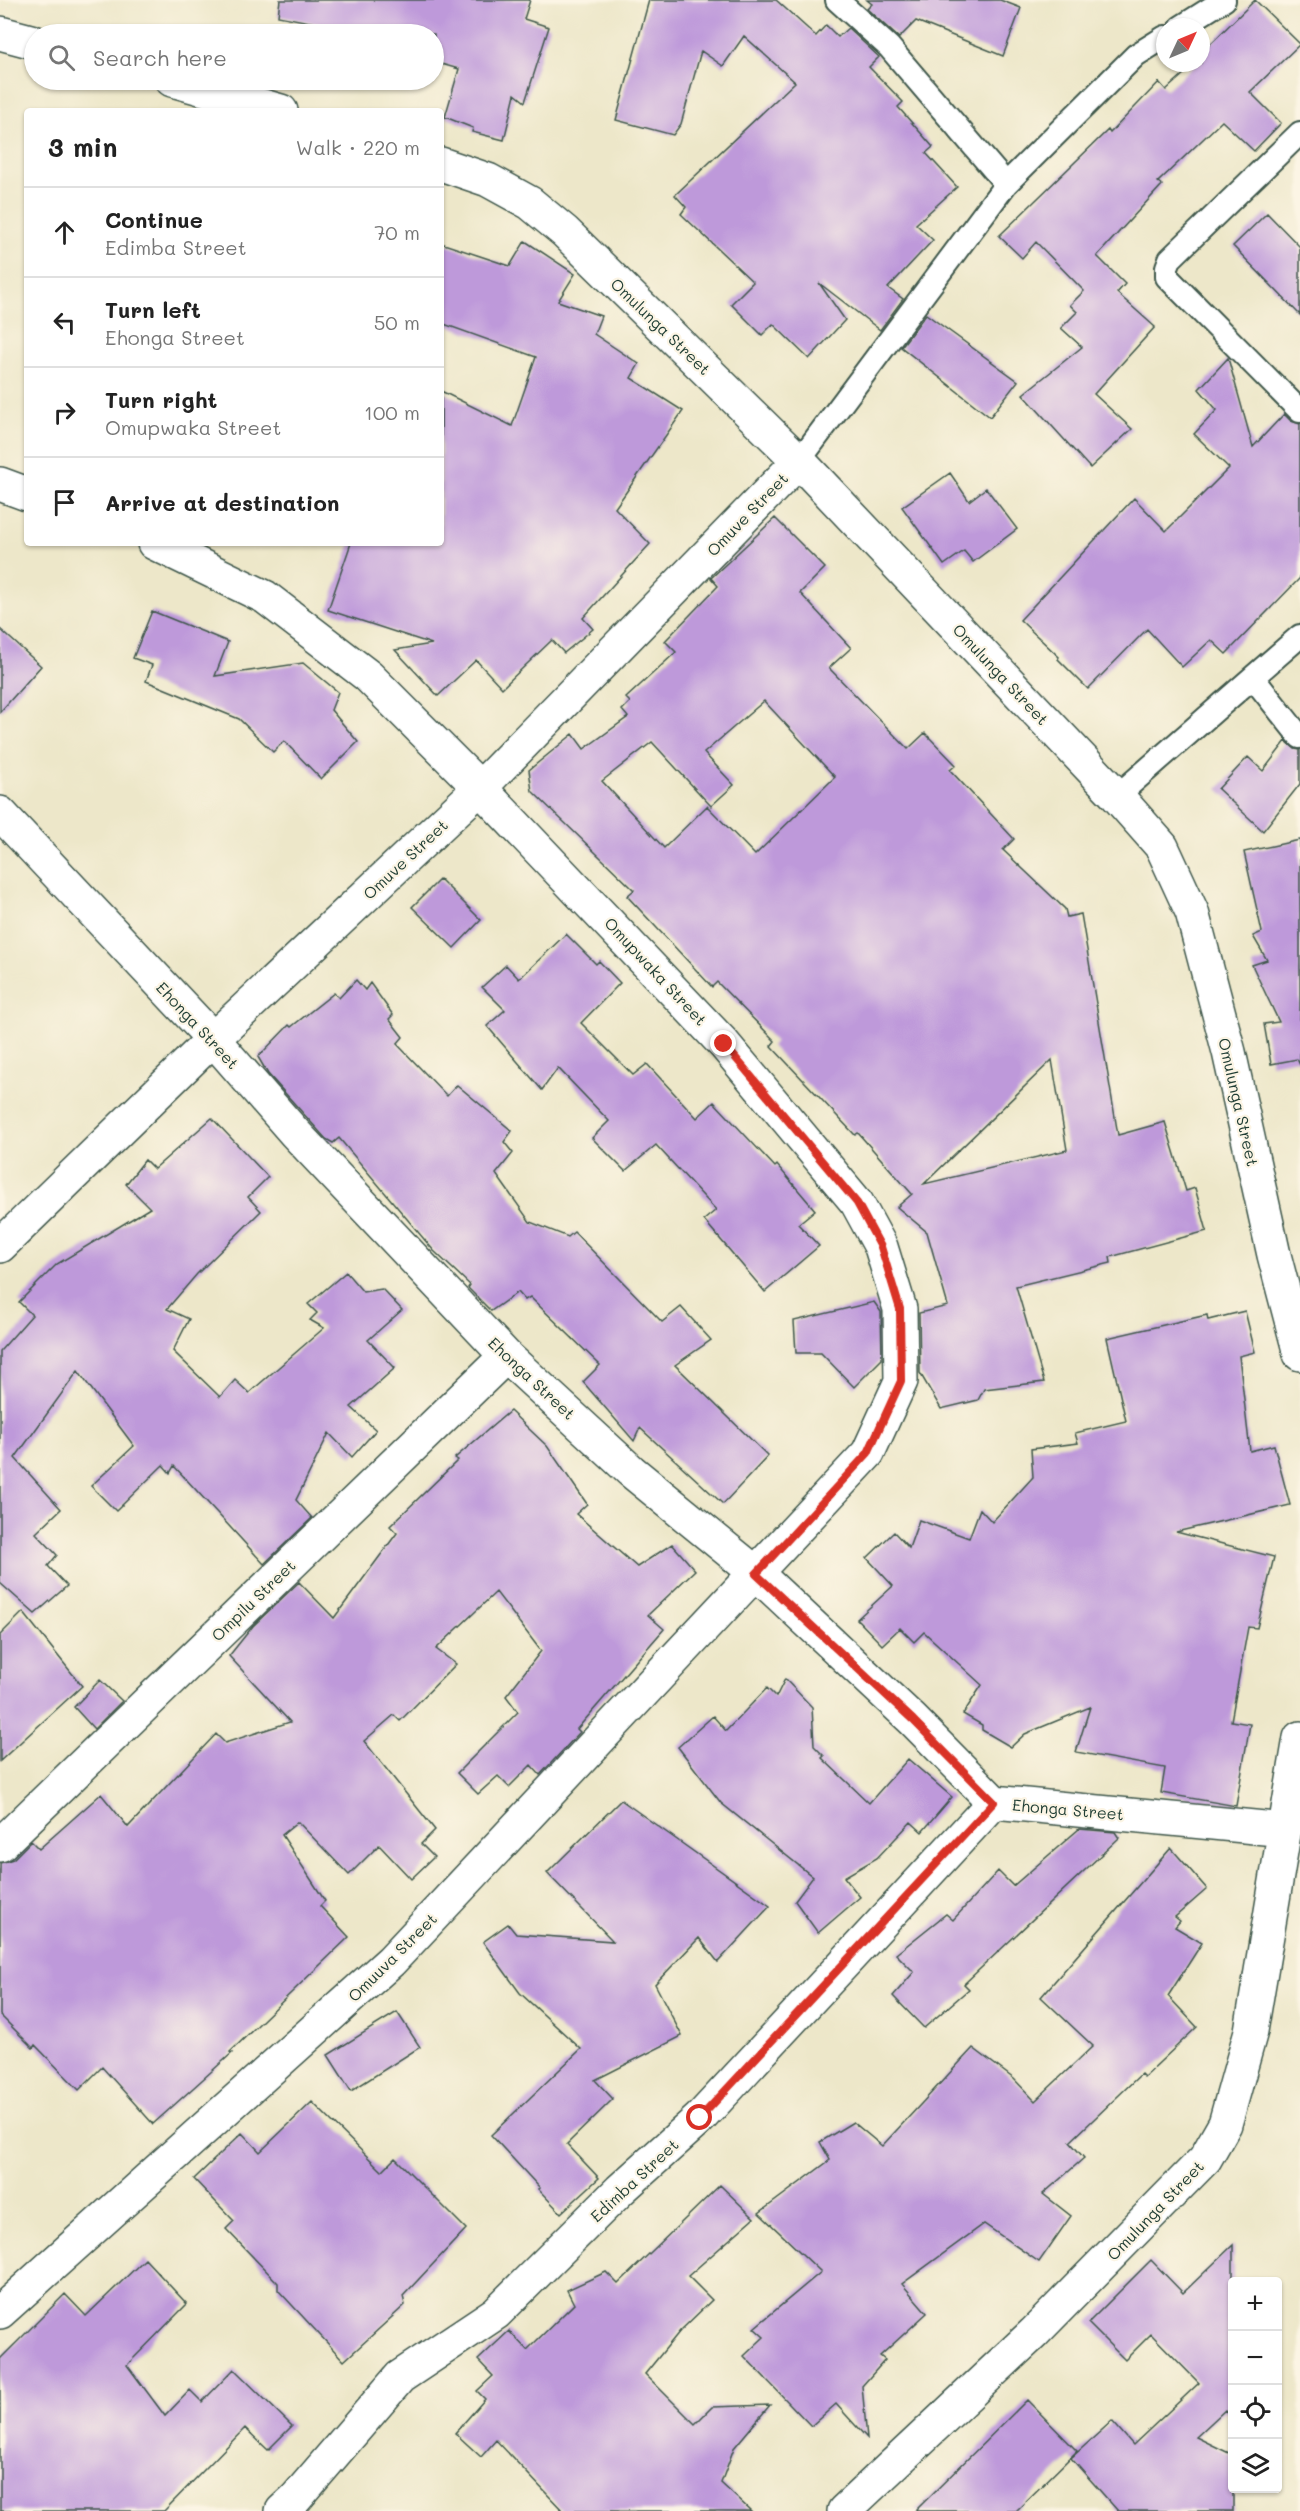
<!DOCTYPE html>
<meta charset="utf-8">
<style>
body{margin:0;font-family:Mali,sans-serif;background:#f6f6f6;color:#222}
.controls{position:absolute;right:18px;bottom:18px;display:grid;overflow:hidden;border-radius:6px;box-shadow:0 2px 4px #0004}
.controls button{width:54px;height:54px;display:grid;place-items:center;padding:0;border:0;border-bottom:2px solid #e0e0e0;background:#fff;color:#222;font:30px sans-serif}
.compass{position:absolute;left:1156px;top:18px;width:54px;height:54px;border-radius:50%;background:#fff;box-shadow:0 2px 4px #0004;rotate:46deg}
.stop{position:absolute;width:18px;height:18px;margin:-14px;border:4px solid #d93025;border-radius:50%;background:#fff}
.stop.end{background:#d93025;border-color:#fff;box-shadow:0 2px 6px #0008}
.list{margin:0;padding:0;list-style:none}
h2{display:flex;justify-content:space-between;align-items:center;height:78px;margin:0;padding:0 24px;font-size:26px}
h2 small{font-size:20px;font-weight:400;color:#767676}
.list li{display:grid;grid-template-columns:39px 1fr auto;gap:18px;align-items:center;box-sizing:border-box;height:90px;padding:0 24px;border-top:2px solid #e0e0e0}
.list b{display:block;font-size:22px;white-space:nowrap}
.list p{margin:0;font-size:20px;white-space:nowrap;color:#767676}
.list em{font-size:20px;font-style:normal;color:#767676}
.icon{flex:none;width:33px;height:33px;fill:none;stroke:currentColor;stroke-width:2;stroke-linecap:round;stroke-linejoin:round}
.map{position:relative;flex:none;width:1300px;height:2511px;overflow:hidden}
.search{position:absolute;background:#fff;box-shadow:0 2px 4px #0004;left:24px;top:24px;width:420px;height:66px;display:flex;align-items:center;gap:15px;box-sizing:border-box;padding:0 21px;border-radius:33px;color:#767676;font-size:22px}
.panel{position:absolute;background:#fff;box-shadow:0 2px 4px #0004;left:24px;top:108px;width:420px;height:438px;border-radius:6px}
.map>svg:first-child{display:block}
.building{fill:#be99da;fill-rule:evenodd}
.lines{fill:none;stroke-linecap:round;stroke-linejoin:round}
.service-casing{stroke:#3e564a;stroke-width:26}
.minor-casing{stroke:#3e564a;stroke-width:36}
.service{stroke:#fff;stroke-width:22}
.minor{stroke:#fff;stroke-width:33}
.route{stroke:#d93025;stroke-width:8}
.labels{text-anchor:middle;dominant-baseline:central;stroke-width:4.5;stroke-linejoin:round;paint-order:stroke}
.street-label{font-size:16px;fill:#1f3d34;stroke:#fcf5e5}
</style>
<div class="map">
<svg width="1300" height="2511" viewBox="0 0 1300 2511">
<rect width="100%" height="100%" fill="#fcf5e5"/>
<filter id="ink" filterUnits="userSpaceOnUse"><feTurbulence type="fractalNoise" baseFrequency=".0167" numOctaves="2"/><feDisplacementMap in="SourceGraphic" scale="12" xChannelSelector="R" yChannelSelector="G"/><feConvolveMatrix kernelMatrix="1 2 1 2 8 2 1 2 1" color-interpolation-filters="sRGB"/></filter>
<filter id="wash" filterUnits="userSpaceOnUse"><feTurbulence type="fractalNoise" baseFrequency=".008" numOctaves="4" result="noise"/><feDisplacementMap in="SourceGraphic" scale="24" xChannelSelector="R" yChannelSelector="G"/><feGaussianBlur stdDeviation="1.35" result="paint"/><feColorMatrix in="noise" values="0 0 0 0 0 0 0 0 0 0 0 0 0 0 0 0 0 1.4 0 .05"/><feComposite in="paint" operator="in"/></filter>
<g filter="url(#wash)">
<rect width="100%" height="100%" fill="#ede7c9"/>
<g id="blocks">
<path class="building" d="M280 0H530L524 19 549 27 525 102 515 94 504 140 472 132 473 128 445 117 459 69 434 62V34H372L278 16Z
M649 0H776L816 36 826 25 838 37 848 28 879 57 869 67 903 102 898 107 933 147 926 153 957 187 916 224 933 240 888 288 903 299 880 330 819 283 845 320 809 359 773 324 762 335 731 304 753 282 681 214 686 207 675 195 795 82 744 36 723 66 701 51 681 124 673 135 616 120Z
M867 0H1000L1021 8 1003 56 916 21 899 38 867 9 872 4Z
M1255 0 1300 44 1250 92 1281 123 1254 151 1222 121 1158 182 1162 185 1097 256 1125 284 1117 293 1155 327 1094 394 1132 429 1090 468 1023 394 1082 347 1061 328 1077 312 1070 305 1084 291 1036 242 1022 258 999 236 1108 130 1110 133 1159 82 1166 90 1196 63H1201V53Z
M1267 213 1300 247V315L1233 246Z
M525 241 575 274 558 301 601 316 594 334 639 364 631 378 683 411 615 508 650 544 583 618 593 629 564 653 552 640 502 688 476 660 438 696 395 650 432 644 328 610 351 543H441V391L512 426 536 357 441 323V243L510 266Z
M926 314 1018 381 990 417 901 347Z
M1228 358 1253 447 1284 414 1291 421 1300 424V578L1226 654 1211 640 1182 667 1147 629 1088 689 1058 659 1059 657 1020 620 1134 498 1166 531 1229 468 1194 434 1217 410 1199 389Z
M950 473 969 501 986 488 1017 529 973 562 964 551 944 565 902 507Z
M775 518 825 568 800 593 851 648 829 668 908 749 925 733 956 765 950 770 1014 839 1003 850 1065 909 1067 917 1081 914 1118 1135 1165 1122 1186 1191 1195 1188 1207 1231 1110 1257 1111 1263 1016 1286 1044 1382 984 1389 978 1400 941 1409 920 1373 919 1313 948 1306 927 1232 897 1207 912 1194 858 1133 855 1135 771 1046 775 1041 717 982 712 987 627 896 634 890 532 791 529 770 573 734 584 749 628 717 622 710 630 702 626 698 676 652 665 641 718 586 711 578ZM764 701 835 777 755 855 707 806 664 848 602 781 652 742 711 806 734 785 704 753ZM1052 1060 1067 1150 924 1184Z
M152 611 228 642 215 676 303 663 338 692 331 710 358 742 321 779 284 741 273 752 239 719 146 681 152 665 133 658Z
M0 629 41 666 0 712Z
M1286 741 1295 749 1300 750V784L1263 831 1218 789 1248 757 1263 771Z
M1300 840V1065L1297 1059 1271 1064 1264 1024 1279 1022 1252 965 1267 960 1253 936 1262 932 1244 852Z
M440 879 481 920 454 948 412 907Z
M566 934 596 964 599 961 620 983 581 1023 633 1075 647 1064 697 1118 714 1102 775 1167 777 1165 815 1210 798 1224 819 1246 765 1292 704 1220 716 1210 656 1145 625 1171 592 1138 609 1121 558 1068 542 1090 487 1026 505 1010 482 987 506 965 519 979Z
M356 980 365 990 370 983 393 1015 389 1019 403 1037 397 1044 447 1096 457 1085 512 1131 504 1142 513 1153 496 1174 530 1222 568 1237 574 1232 662 1322 681 1307 711 1340 675 1365 768 1456 723 1504 640 1428 634 1441 583 1382 600 1365 530 1297 525 1300 518 1292 491 1311 468 1288 470 1285 434 1251 339 1138 333 1143 326 1139 268 1074 258 1057 289 1025 291 1027 334 993 339 998Z
M212 1118 268 1177 248 1197 261 1211 197 1274 167 1309 189 1319 173 1351 220 1397 235 1380 249 1393 324 1328 310 1320 317 1313 308 1304 346 1272 363 1292 382 1289 402 1310 368 1340 395 1368 351 1407 376 1430 352 1457 329 1433 296 1500 312 1518 264 1564 174 1466 170 1473 163 1465 116 1511 91 1486 134 1446 78 1371 15 1458 61 1509 36 1533 57 1555 48 1566 67 1586 35 1614 0 1583V1351L32 1315 19 1302 57 1264 150 1208 126 1184 145 1160 154 1169Z
M874 1302 881 1312 882 1359 854 1387 821 1353H796L794 1321Z
M1245 1311 1255 1352 1239 1356 1250 1451 1274 1445 1290 1505 1176 1532 1274 1557 1257 1628 1248 1627 1231 1721 1250 1724 1236 1806 1161 1793 1165 1768 1076 1752 1090 1707 1025 1734 1011 1747 982 1730V1725L963 1714 982 1685 924 1632 914 1642 900 1628 882 1645 857 1619 893 1586 867 1558 894 1532 909 1548 919 1520 969 1538 980 1509 992 1522 1033 1477 1031 1449 1078 1443 1075 1433 1126 1421 1107 1338 1207 1315 1208 1320Z
M510 1411 547 1446 587 1504 576 1514 637 1567 672 1544 695 1570 648 1615 664 1629 577 1729 580 1732 540 1775 531 1765 509 1787 498 1776 478 1794 457 1773 518 1712 506 1696 541 1651 496 1592 436 1649 456 1664 400 1721 394 1715 364 1741 435 1830 421 1844 434 1857 411 1879 379 1845 349 1875 298 1822 282 1835 325 1901 320 1906 349 1937 230 2052 232 2053 153 2124 102 2067 79 2090 35 2045 33 2048 0 2015V1863L13 1859 31 1841 39 1849 101 1794 128 1827 216 1734 225 1743 290 1722 229 1656 253 1626 299 1582 334 1618 397 1533 390 1526 458 1460 455 1458Z
M23 1612 82 1686 0 1761V1635Z
M785 1679 812 1707 814 1746 824 1756 822 1758 869 1803 908 1759 952 1797 922 1832 911 1822 877 1858 844 1877 860 1897 818 1933 795 1901 813 1877 721 1803 678 1747 713 1716 726 1731 767 1688 776 1697Z
M100 1680 122 1701 94 1729 74 1707Z
M621 1800 770 1906 718 1962 699 1938 655 1984 682 2036 595 2080 613 2099 567 2144 599 2178 561 2213 538 2189 540 2188 491 2135 581 2049 520 1993 483 1942 508 1924 516 1934 613 1941 547 1873Z
M1079 1829 1115 1832 1119 1838 964 1984 969 1989 924 2028 893 1996 914 1972 896 1954 946 1914 953 1920 998 1871 1013 1886Z
M1171 1848 1207 1889 1175 1917 1180 1921 1175 1927 1202 1943 1168 1996 1197 2027 1144 2077 1141 2074 1070 2142 1084 2158 1043 2194 1071 2216 1039 2262 984 2224 902 2284 927 2313 880 2356 885 2360 862 2386 867 2438 836 2404 811 2426 744 2356 764 2337 754 2328 821 2272 759 2213 830 2160 820 2142 853 2122 882 2146 973 2048 1014 2079 1035 2101 1093 2046 1041 1997Z
M397 2012 420 2047 351 2091 328 2055Z
M312 2102 382 2171 395 2158 466 2229 403 2296 405 2305 344 2361 278 2290V2283L226 2229 234 2221 194 2179 242 2133 260 2152Z
M720 2185 754 2218 688 2276 712 2300 680 2331 645 2374 695 2424 712 2407 770 2405 734 2448 721 2483 751 2511H563L496 2440 481 2457 455 2433 485 2399 477 2391 493 2376 478 2360 509 2331 527 2350 574 2304 567 2290 606 2272 618 2284Z
M1233 2245V2418L1225 2410 1196 2437 1233 2455V2511H1118L1071 2458 1112 2421 1133 2445 1199 2383 1151 2334 1125 2360 1088 2323 1151 2260 1183 2293Z
M145 2259 187 2304 127 2365 165 2416 190 2390 202 2402 234 2369 292 2426 268 2450 245 2428 164 2511H0V2359L65 2294 86 2316Z
M1027 2400 1077 2451 1016 2511H915Z"/>
</g>
</g>
<g filter="url(#ink)">
<use href="#blocks" fill-opacity="0" stroke="#3e564a" stroke-width="1.5"/>
<g class="lines">
<defs>
<path id="service" d="M837 0 889 47 1006 184
M1181 27 1224 0
M1300 133 1170 259 1167 267V277L1300 411
M799 461 1006 184 1136 55 1165 37
M1254 679 1300 737
M1117 796 1300 636"/>
<path id="minor" d="M0 33 34 42
M172 80 281 111
M441 164 488 180 530 203 565 232 799 461 1117 796 1162 847 1192 912 1229 1052 1274 1255 1300 1354
M0 484 27 494
M0 813 213 1039 295 1133 506 1356 631 1471 756 1573 913 1720 994 1802 1285 1830
M0 1246 213 1039 480 788 799 461
M0 1845 506 1356
M0 2312 391 1961 868 1453 901 1381 900 1309 881 1247 857 1203 724 1044 480 788 368 676 265 597 154 543
M282 2511 296 2498 400 2377 496 2313 620 2190 700 2118 994 1802
M844 2511 1034 2333 1205 2159 1225 2124 1251 2031 1300 1738"/>
</defs>
<use href="#service" class="service-casing"/>
<use href="#minor" class="minor-casing"/>
<use href="#service" class="service"/>
<use href="#minor" class="minor"/>
</g>
</g>
<g class="lines" filter="url(#ink)">
<path class="route" d="M700 2118 994 1802 913 1720 756 1574 868 1453 901 1381 900 1309 881 1247 857 1203 724 1044"/>
</g>
<g class="labels">
<g class="street-label">
<text transform="translate(661 326) rotate(44)">Omulunga Street</text>
<text transform="translate(747 514) rotate(-46)">Omuve Street</text>
<text transform="translate(1001 674) rotate(47)">Omulunga Street</text>
<text transform="translate(405 859) rotate(-43)">Omuve Street</text>
<text transform="translate(656 971) rotate(47)">Omupwaka Street</text>
<text transform="translate(198 1025) rotate(47)">Ehonga Street</text>
<text transform="translate(1239 1102) rotate(77)">Omulunga Street</text>
<text transform="translate(532 1378) rotate(43)">Ehonga Street</text>
<text transform="translate(253 1600) rotate(-44)">Ompilu Street</text>
<text transform="translate(1068 1809) rotate(5)">Ehonga Street</text>
<text transform="translate(392 1957) rotate(-45)">Omuuva Street</text>
<text transform="translate(634 2180) rotate(-43)">Edimba Street</text>
<text transform="translate(1155 2210) rotate(-46)">Omulunga Street</text>
</g>
</g>
</svg>
<div class="controls">
<button>+</button>
<button>−</button>
<button><svg class="icon" aria-label="locate" viewBox="0 0 24 24"><circle cx="12" cy="12" r="6"/><path d="M12 2v4M12 18v4M2 12h4M18 12h4"/></svg></button>
<button><svg class="icon" aria-label="layers" viewBox="0 0 24 24"><path d="M12 4l9 5-9 5-9-5zM3 14l9 5 9-5"/></svg></button>
</div>
<svg class="compass" viewBox="-18 -18 36 36"><path d="M0-13l5 13h-10z" fill="#e53935"/><path d="M0 13l5-13h-10z" fill="#767676"/></svg>
<div class="stop" style="left:700px;top:2118px"></div>
<div class="stop end" style="left:724px;top:1044px"></div>
<div class="search"><svg class="icon" aria-label="search" viewBox="0 0 24 24"><circle cx="10" cy="10" r="6"/><path d="M15 15l6 6"/></svg>Search here</div>
<section class="panel">
<h2>3 min<small>Walk · 220 m</small></h2>
<ul class="list">
<li><svg class="icon" aria-label="ahead" viewBox="0 0 24 24"><path d="M12 20V5M6 11l6-6 6 6"/></svg><div><b>Continue</b><p>Edimba Street</p></div><em>70 m</em></li>
<li><svg class="icon" aria-label="left" viewBox="0 0 24 24"><path d="M17 20v-9H6M10 6l-5 5 5 5"/></svg><div><b>Turn left</b><p>Ehonga Street</p></div><em>50 m</em></li>
<li><svg class="icon" aria-label="right" viewBox="0 0 24 24"><path d="M7 20v-9h11M14 6l5 5-5 5"/></svg><div><b>Turn right</b><p>Omupwaka Street</p></div><em>100 m</em></li>
<li><svg class="icon" aria-label="arrive" viewBox="0 0 24 24"><path d="M6 21V4h12l-3 4 3 4H6"/></svg><div><b>Arrive at destination</b></div></li>
</ul>
</section>
</div>
